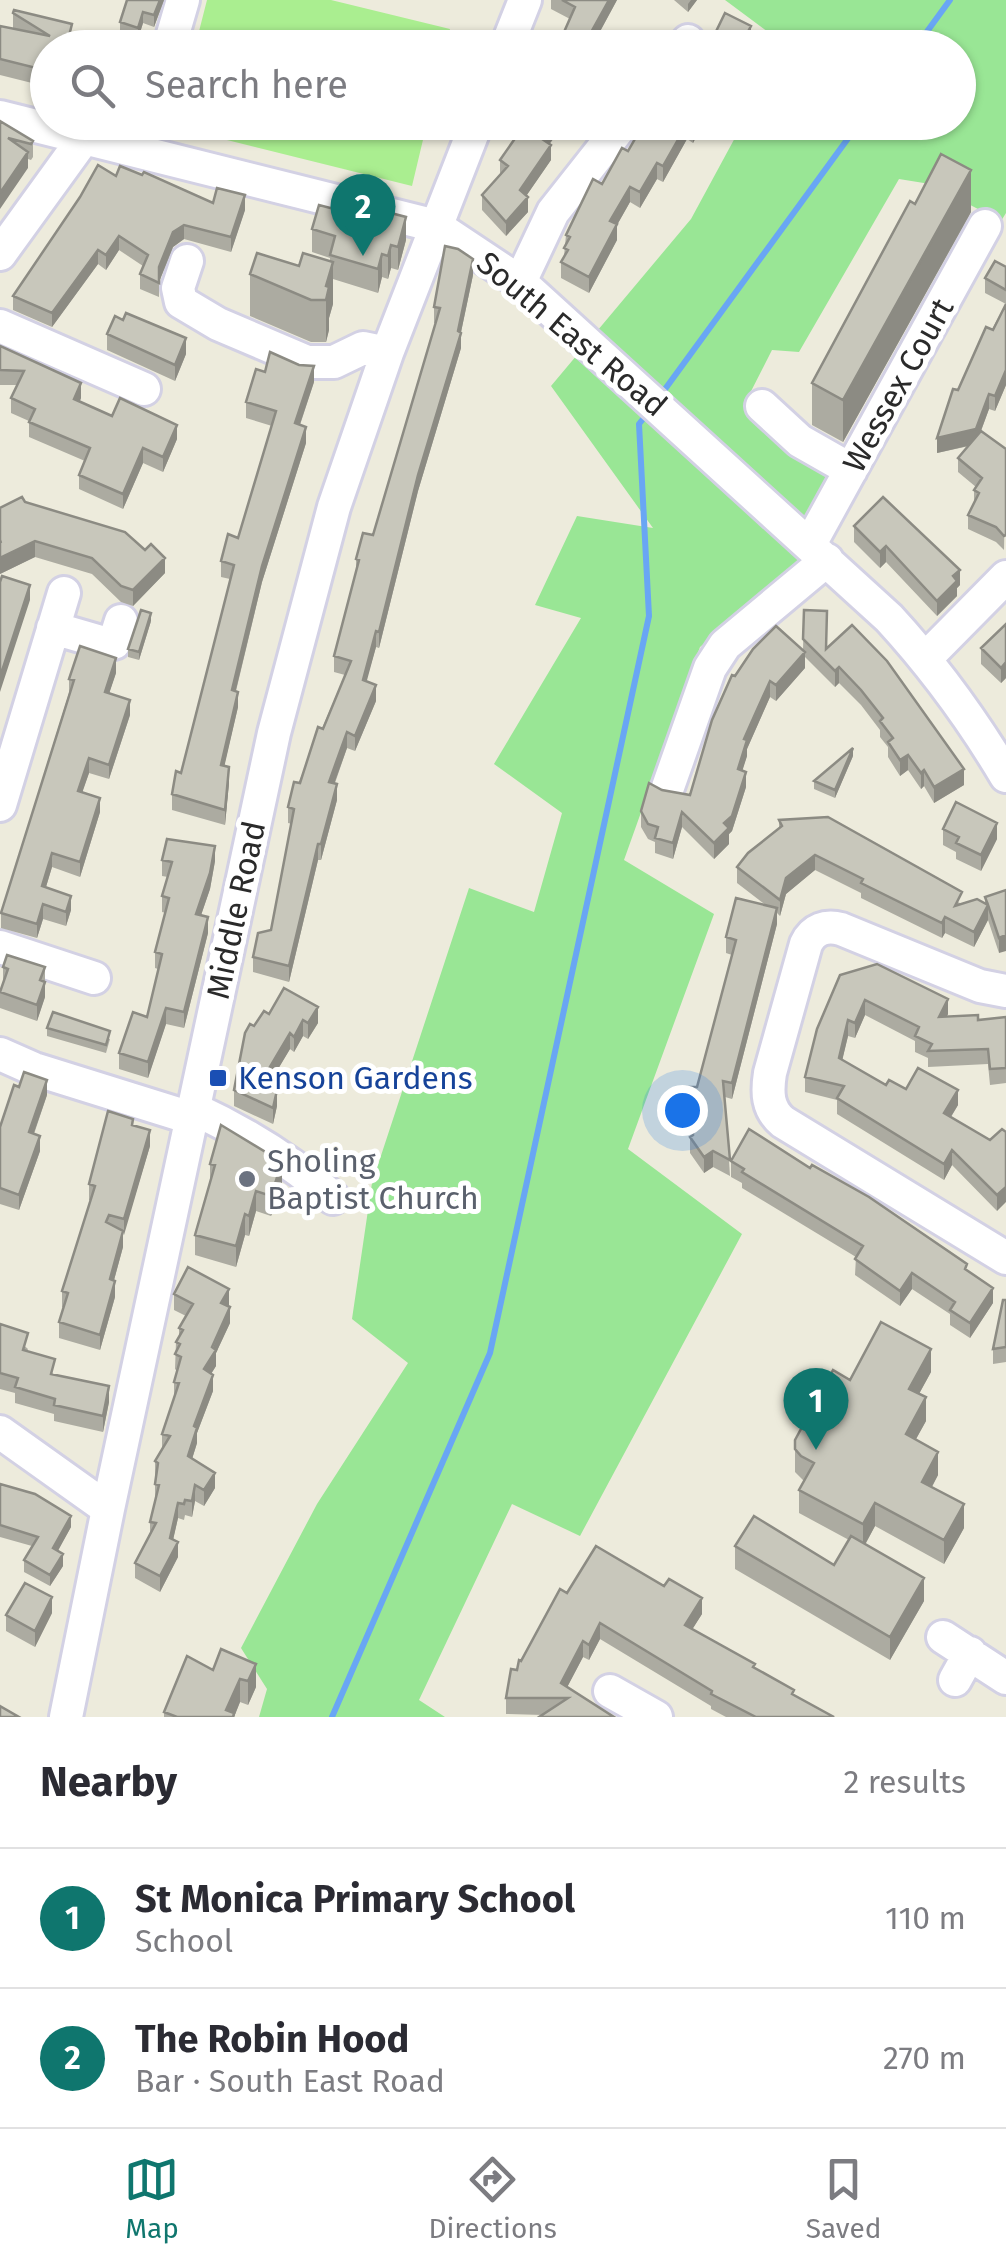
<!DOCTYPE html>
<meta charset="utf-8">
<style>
body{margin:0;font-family:"Fira Sans",sans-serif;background:#f2f2f3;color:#2b2b33}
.you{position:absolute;left:682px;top:1110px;width:35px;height:35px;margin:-25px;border:8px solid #fff;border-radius:50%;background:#1a73e8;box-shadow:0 0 0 15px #1a73e833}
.badge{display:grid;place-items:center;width:65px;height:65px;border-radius:50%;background:#0f766e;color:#fff;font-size:32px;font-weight:700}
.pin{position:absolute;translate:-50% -82px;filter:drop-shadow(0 2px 5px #0008)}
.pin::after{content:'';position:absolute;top:52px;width:35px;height:30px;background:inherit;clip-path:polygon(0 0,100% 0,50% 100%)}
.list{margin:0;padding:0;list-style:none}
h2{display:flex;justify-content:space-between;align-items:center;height:130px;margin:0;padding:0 40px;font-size:42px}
h2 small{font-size:32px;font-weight:400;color:#7c7c81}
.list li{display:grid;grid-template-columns:65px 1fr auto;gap:30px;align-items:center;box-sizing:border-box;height:140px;padding:0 40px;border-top:2px solid #e1e1e2}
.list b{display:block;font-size:38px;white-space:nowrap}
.list p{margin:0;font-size:32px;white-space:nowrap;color:#7c7c81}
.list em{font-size:32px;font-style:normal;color:#7c7c81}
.icon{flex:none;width:55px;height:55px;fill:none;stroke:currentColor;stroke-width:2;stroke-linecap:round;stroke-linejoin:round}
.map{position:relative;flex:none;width:1006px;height:1717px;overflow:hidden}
.search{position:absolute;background:#fff;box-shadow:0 2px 8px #0004;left:30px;right:30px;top:30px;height:110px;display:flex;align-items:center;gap:25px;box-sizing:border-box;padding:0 35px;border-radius:55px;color:#7c7c81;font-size:38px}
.sheet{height:410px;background:#fff}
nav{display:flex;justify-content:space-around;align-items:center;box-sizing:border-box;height:140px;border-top:2px solid #e1e1e2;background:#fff;font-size:28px;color:#7c7c81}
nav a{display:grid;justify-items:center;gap:5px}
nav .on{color:#0f766e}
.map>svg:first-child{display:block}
.green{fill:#99e695}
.pitch{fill:#aaee90}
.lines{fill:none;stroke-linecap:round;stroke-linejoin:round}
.stream{stroke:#69a6f4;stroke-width:6}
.minor-casing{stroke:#d3d1e4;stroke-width:38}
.minor{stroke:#fff;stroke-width:32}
.wall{fill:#acaba1}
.shaded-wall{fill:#8c8b83}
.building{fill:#c8c7bb;stroke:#8c8b83;stroke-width:2.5}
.transit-dot{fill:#1a4fb4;stroke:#fff;stroke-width:4}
.worship-dot{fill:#6b7280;stroke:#fff;stroke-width:4}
.labels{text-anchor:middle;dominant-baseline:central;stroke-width:10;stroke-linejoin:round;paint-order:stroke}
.street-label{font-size:32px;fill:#2a2a2a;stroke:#fff}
.transit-label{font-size:32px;fill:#164399;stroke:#fff;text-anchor:start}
.worship-label{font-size:32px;fill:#5b616d;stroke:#fff;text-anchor:start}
</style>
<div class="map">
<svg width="1006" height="1717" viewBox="0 0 1006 1717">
<rect width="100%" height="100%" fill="#edebdc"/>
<path class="green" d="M725 0H1006V213L1001 221 930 184 899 179 799 352 772 350 744 405 796 451 836 473 807 517 800 564 700 647 624 860 714 914 628 1149 742 1234 580 1536 512 1504 419 1700 445 1717H259L267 1689 241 1648 317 1504 408 1363 352 1319 372 1183 469 888 534 912 562 813 494 764 581 618 535 605 577 516 653 528 551 386 691 219 743 123 958 122V48L783 47 784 44Z"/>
<path class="pitch" d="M207 0H331L450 29 446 47H195Z
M176 123 427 122V123L412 186 175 127Z"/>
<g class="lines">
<path class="stream" d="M915 48 950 0
M660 396 860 122
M332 1717 490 1353 649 616 639 424 647 414"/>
<defs>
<path id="minor" d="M169 48 183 0
M506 48 525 0
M683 48 688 41
M0 117 436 226 520 282 889 618C934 667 972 719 1006 776
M0 254 84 138
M187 261 178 288 181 302 218 324 307 362H334L363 348 387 353
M520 282 553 212 624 122
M0 326 144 389
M762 406 800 441 851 470
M810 544 985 226
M53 628 108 644 114 643 121 621
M926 658 1006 577
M668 787 710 668 725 645 827 560
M0 805 64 593
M0 947 94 978
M1006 991 980 986 841 929C826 925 813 929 806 944L770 1073C767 1092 767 1109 783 1122L1006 1258
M0 1054 34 1069 191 1118
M194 1109C246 1133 290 1160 333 1198
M0 1432 108 1509
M943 1637 1006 1678
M955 1680 970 1653
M610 1691 656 1717
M66 1717 108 1509 274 733 334 507 387 353 477 122"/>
</defs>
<use href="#minor" class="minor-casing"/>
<use href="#minor" class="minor"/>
</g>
<path class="wall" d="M127 0H164L154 27 143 23 138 39 120 34V22Z
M551 0H617L596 39 599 48 570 19 551 9Z
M674 0H697L688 12Z
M13 13 84 48H48V87L0 75V26L13 28Z
M0 121 33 141V157L31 160 28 159V168Z
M114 122H135L134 128Z
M513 122H566L549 144 551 160 526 196 528 212 506 236 482 210V195L500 174V160L516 137 513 135Z
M704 122 693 143 687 139 663 182 657 179 640 208 630 202 617 225V240L589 293 561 278V262L564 256 566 235 602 184 646 127Z
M116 176 213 203 245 210 231 252 184 239 173 247 159 282V297L140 289V274L143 266 119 250 106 270 98 264 52 327 13 310V296Z
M915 204 971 212 843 442 812 425V383Z
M312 229 406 240 398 270 391 268 388 279 382 277 378 293 333 279V304L329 318V330L326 342H311L250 316V274L330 261V258L312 252Z
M1006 267V385L995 411 989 409 981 431 1006 449 1004 550 996 542 968 529V515L974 503V490L976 487 958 472V458L969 446 937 453 958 390 1006 304 985 293V278Z
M473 275 461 332V348L418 491 379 648 376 647 366 681 376 701 355 751 347 748 335 783 337 800 321 860H318L289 982 253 972V957L271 930 292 824 288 823V807L345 675 334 672V656L356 573V559L373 535 436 323H434V307Z
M107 334 186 354 175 381 107 350Z
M0 346 81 398 80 401 112 416 177 439 163 472 143 463 123 509 79 489V475L85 461 29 437V421L11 413V398L17 385H0Z
M314 382 300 425 306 443 262 582 236 691 238 707 224 766 229 783 225 825 172 810V794L181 773 230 579 221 577V561L238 538 272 426 246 418V402Z
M25 502 165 573 133 606 121 602 92 574 35 557 0 574V508Z
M854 526 960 585 957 588V596L937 616 886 562 880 568 854 542Z
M804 610 827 648 964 785 934 803 924 786 921 789 908 770 900 776 888 757V747L880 737V730L861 705 839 683 835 687 805 657V668L776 701 770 697 747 749V756L742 770 746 787 732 831 729 834V844L714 859 682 827 673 859 655 853V842L648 839 641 827V811L662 790 690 795 735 676 803 650Z
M151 621 139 660 128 657V649Z
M1006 624V678L1001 683 981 664V648Z
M116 673 109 693 130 715 109 779 89 773 82 792 100 812 80 877 52 867 46 887 71 910 66 926 43 919 37 938 1 928V913L69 693V679Z
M853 756 835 798 814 789V781Z
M779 820 962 904 985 903V897L1006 890 999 953 988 920 974 947 945 933 942 938 861 898V893L815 870 786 894 780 916 777 913V924L732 1099 725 1097 730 1176 713 1167 704 1173 690 1153V1137L693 1135 692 1121H688L687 1087H697L732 955 726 953V937L767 906 737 883V867L779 828Z
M943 829 997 839 981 871 956 859V852L943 845Z
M162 860 215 861 210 889 201 915 208 933 184 1028 166 1024 148 1078 119 1069V1053L147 1017 158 969 155 968V952L166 913 162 912V896L168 877 162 876Z
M3 967H45V997L37 1021 0 1008V992L3 983Z
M840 975 948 1014 947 1016 978 1020 1006 1017V1083L990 1085 988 1064 928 1067V1058L915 1052V1041L865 1015 855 1038 848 1036 842 1060 886 1085 958 1105 951 1117 990 1140 1002 1129 997 1211 952 1165 944 1180 837 1114V1100L805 1092V1077Z
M269 1014 318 1023 308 1039 303 1036 294 1052 290 1049 266 1088 277 1106 273 1124 234 1106V1090L254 1026Z
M47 1028 110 1039 106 1053 47 1036Z
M47 1095 34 1134 40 1151 19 1210 0 1204V1127Z
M133 1125 150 1146 123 1235V1247L114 1280 115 1297 100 1350 59 1338V1322L64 1308 62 1307V1291L91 1200H89V1184Z
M731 1161 967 1271 993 1303 970 1338 950 1325V1314L912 1289 900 1306 855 1275 856 1257 742 1188V1183L731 1177Z
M210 1164 282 1183 271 1216 256 1211 249 1236 245 1235 236 1267 195 1255V1235L210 1183Z
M174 1294 229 1305 230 1323 216 1353V1366L211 1374 213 1391 197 1433V1443L192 1459 215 1488 204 1506 195 1501 192 1517 185 1515 184 1520 178 1518 173 1539 178 1557 160 1592 135 1578V1563L150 1533V1522L155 1500V1461L162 1449V1434L174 1398V1382L177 1371 175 1369 176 1342 179 1337V1328L186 1316 174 1310Z
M1006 1300V1362L993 1364V1349Z
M0 1324 28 1349 27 1351 55 1375 109 1402 103 1432 54 1421V1414L15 1403V1393L0 1389Z
M931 1372 919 1394 926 1421 916 1439 938 1475 932 1487 964 1528 944 1564 875 1526 865 1545 924 1601 890 1660 735 1569V1546L834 1565 849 1540 799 1513V1490L804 1481 795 1472V1440L850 1380Z
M0 1484 71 1527 57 1551 63 1566 50 1586 24 1572V1560L32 1546 0 1537Z
M567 1593 702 1614 692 1629 755 1668 794 1695 834 1717H726L711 1709V1706L600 1639 589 1660 583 1657 567 1687 614 1717 506 1714V1698L517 1670Z
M52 1613 35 1647 6 1631V1615Z
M221 1649 256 1687 248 1705 240 1702 234 1717H164V1712L213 1670Z"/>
<path class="shaded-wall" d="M160 0H164L154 27V15Z
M609 0H617L591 48 589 36Z
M691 0H697L688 12V4Z
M143 12V23L138 39V28Z
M751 26V42L748 48H739Z
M554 122H566L542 154V139Z
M695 122H704L693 143V127Z
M687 124V139L663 182V166Z
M551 145V160L520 205V190Z
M28 152V168L0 209V193Z
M657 163V179L640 208V192Z
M971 170V212L843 442V400Z
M630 187V202L617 225V240L589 293V277L610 221Z
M245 195V210L231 252V237Z
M528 197V212L506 236V222Z
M406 217V240L398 270V247Z
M184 225V239L173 247 159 282V297V267L173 232Z
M119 236V250L106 270V255Z
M391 245V268L388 279V256Z
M98 250V264L52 327V313Z
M382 254V277L378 293V269Z
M473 259V275L460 337 461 333V348L418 491 379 648V632L418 475 458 331Z
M333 262V304L329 318V330L326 342V286Z
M186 338V354L175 381V365Z
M314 366V382L295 439V423Z
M1006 370V385L995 411V396Z
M81 383V398L74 414V399Z
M989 394V409L976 444 937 453V438Z
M177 425V439L163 472V457Z
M306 427V443L262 582 232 706V690L262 566Z
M143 448V463L123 509V494Z
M35 541V557L0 574V558Z
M886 546V562L880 568V552Z
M165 558V573L133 606V590Z
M960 570V585L957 588V596L937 616V601L953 576Z
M30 585V600L0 692V677Z
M151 613V621L139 660V652Z
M376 631V647L363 695V680Z
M805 652V668L776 701V685Z
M116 658V673L105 706V692Z
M1006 662V678L1001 683V668Z
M839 667V683L835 687V671Z
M770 681V697L747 749V756L738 785V769L744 739Z
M376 685V701L355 751V736Z
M238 692V707L221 781V765Z
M130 700V715L109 779V765Z
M347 732V748L329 798V782Z
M853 748V756L835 798V790Z
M908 755V770L900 776V760Z
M89 758V773L78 805V791Z
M229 767V783L225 825V810Z
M964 769V785L934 803V787Z
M924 770V786L921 789V773Z
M746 772V787L732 831 729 834V844L714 859V843Z
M337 784V800L321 860V844Z
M100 798V812L80 877V862Z
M682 812V827L673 859V843Z
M997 823V839L981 871V855Z
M318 844V860L289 982V966Z
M215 846V861L210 889 196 930V914Z
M52 853V867L42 900V886Z
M815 855V870L786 894 780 916V900L786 878Z
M71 896V910L66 926V912Z
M43 904V919L37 938V924Z
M988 905V920L974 947V932Z
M777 908V924L732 1099V1083Z
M208 917V933L184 1028V1012Z
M945 917V933L942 938V923Z
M1006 935V951L999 953V938Z
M45 982V997L37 1021V1005Z
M948 999V1014L939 1032V1017Z
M865 1000V1015L855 1038V1023Z
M318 1007V1023L308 1039V1023Z
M166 1008V1024L148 1078V1062Z
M303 1020V1036L294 1052V1037Z
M848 1020V1036L839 1074V1058Z
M290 1033V1049L258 1103V1087Z
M47 1080V1095L29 1147V1132Z
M277 1090V1106L273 1124V1108Z
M958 1090V1105L944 1128V1113Z
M150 1130V1146L124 1235V1219Z
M40 1136V1151L19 1210V1195Z
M952 1150V1165L944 1180V1164Z
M713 1151V1167L704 1173V1157Z
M282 1162V1183L271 1216V1196Z
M1006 1187V1202L997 1211V1195Z
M256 1191V1211L249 1236V1216Z
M245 1214V1235L236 1267V1246Z
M123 1231V1247L110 1295V1279Z
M912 1273V1289L900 1306V1291Z
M115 1281V1297L100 1350V1335Z
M993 1288V1303L970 1338V1323Z
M229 1289V1305L221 1319V1303Z
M230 1307V1323L216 1353V1366L204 1385V1369Z
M931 1349V1372L909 1412V1389Z
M213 1375V1391L197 1433V1443L188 1472V1456L194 1426Z
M109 1386V1402L103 1432V1416Z
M926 1397V1421L906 1457V1434Z
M938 1452V1475L922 1505V1482Z
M215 1473V1488L204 1506V1490Z
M195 1485V1501L192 1517V1501Z
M178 1503V1518L170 1554V1538Z
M875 1503V1526L863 1548V1524Z
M964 1504V1528L944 1564V1540Z
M71 1516V1527L53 1560V1548Z
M178 1542V1557L160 1592V1576Z
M63 1554V1566L50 1586V1575Z
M924 1578V1601L890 1660V1637Z
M52 1597V1613L35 1647V1631Z
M702 1598V1614L685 1641V1625Z
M600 1623V1639L589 1660V1645Z
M583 1641V1657L561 1699V1683Z
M256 1664V1687L248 1705V1681Z
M240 1679V1702L234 1717H226V1710Z"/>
<path class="building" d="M127 0H160L154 15 143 12 138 28 120 22Z
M562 0H609L589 36 599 41 596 48H557L575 7Z
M14 10 72 24 68 40 84 43 83 48H48V71L0 59V26L50 36 13 13Z
M725 13 751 26 739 48H708Z
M120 39 147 46 146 48H118Z
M0 121 33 141 31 144 8 138 28 152 0 193Z
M517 122H554L542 139 551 145 520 190 528 197 506 222 482 195 508 166 500 160 523 127Z
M648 122H695L693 127 687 124 663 166 657 163 640 192 630 187 610 221 617 224 589 277 561 262 568 250 564 248 570 237 566 235 593 179 602 184 622 148 628 151 643 125 646 127Z
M941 154 971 170 843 400 812 383 910 201 915 204Z
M98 165 116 176 120 166 142 175 144 172 213 203 217 188 245 195 231 237 184 225 173 232 159 267V283L140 274 148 255 119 236 106 255 98 250 52 313 13 296 80 197Z
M341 200 406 217 398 247 391 245 388 256 382 254 378 269 330 255 335 236 312 229 319 205 338 210Z
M445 246 458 249 473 259 458 331 461 333 418 475 379 632 376 631 363 680 376 685 355 736 347 732 329 782 337 784 321 844H318L289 966 253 957 258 933 271 930 294 809 288 807 294 782 300 783 318 727 323 729 351 661 334 656 359 560 356 559 363 533 373 535 440 308 434 307Z
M257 253 299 266 303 253 333 262 326 286 329 287 326 300H311L250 274Z
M995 261 1006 267V290L985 278Z
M1006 304V370L995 396 989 394 976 429 937 438 953 389 958 390 986 327 993 330Z
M126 313 186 338 175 365 107 334 115 316 123 320Z
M0 346 81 383 74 399 112 416 120 398 177 425 163 457 143 448 123 494 79 475 90 448 29 422 35 409 11 398 24 371 0 370Z
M270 352 299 365 314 366 295 423 306 427 262 566 232 690 238 692 221 765 229 767 225 810 172 794 176 771 181 773 234 565 221 561 228 534 238 538 276 411 246 402 256 369 265 372Z
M981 431 1006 449V535L1004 536 996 527 968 515 979 493 974 490 982 478 958 458Z
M22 497 25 502 125 532 145 550 151 544 165 558 133 590 121 586 92 558 35 541 0 558V542L1 543 0 540V508Z
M883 497 960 570 953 576 957 581 937 601 886 546 880 552 854 526Z
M2 576 30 585 0 677V582Z
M141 610 151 613 139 652 128 649Z
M804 610 827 611 826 649 852 625 887 661 964 769 934 787 924 770 921 773 908 755 900 760 888 742 893 738 880 721 883 718 861 690 839 667 835 671 803 639Z
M1006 624V662L1001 668 981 648Z
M776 626 805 652 776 685 770 681 756 712 744 739 747 740 738 769 746 772 732 816 724 823 729 828 714 843 682 812 673 843 655 838 658 827 648 824 641 811 649 783 662 790 690 795 712 720 732 675 735 676 753 649Z
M80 646 116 658 105 692 130 700 109 765 89 758 78 791 100 798 80 862 52 853 42 886 71 896 66 912 43 904 37 924 1 913 74 680 69 679Z
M853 748 835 790 814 781Z
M956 802 997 823 981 855 956 843 959 837 943 829Z
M828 817 962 892 955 906 977 899 988 905 985 897 1006 890V935L999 938 988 905 974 932 945 917 942 923 861 883 863 879 815 855 786 878 780 900 737 867 748 853 782 826 779 820Z
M167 839 215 846 210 873 196 914 208 917 184 1012 166 1008 148 1062 119 1053 133 1012 147 1017 162 954 155 952 169 898 162 896 172 862 162 860Z
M736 898 777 908 732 1083 723 1081 730 1160 713 1151 704 1157 690 1137 693 1135 692 1106H688L687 1087H697L727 974 736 940 726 937Z
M7 955 45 967 40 980 45 982 37 1005 0 992 8 969 3 967Z
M877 964 948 999 939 1017 978 1015V1020L1006 1017V1068L990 1069 988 1049 928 1051 932 1044 915 1036 919 1027 865 1000 855 1023 848 1020 839 1058 886 1085 889 1080 906 1089 918 1068 958 1090 944 1113 990 1140 1002 1129 1006 1132V1187L997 1195 952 1150 944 1164 837 1098 844 1086 805 1077 817 1029 840 975Z
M284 988 318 1007 308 1023 303 1020 294 1037 290 1033 258 1087 277 1090 273 1108 234 1090 245 1033 250 1024 254 1026 264 1011 269 1014Z
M53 1012 110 1031 106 1045 47 1028Z
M24 1072 47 1080 29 1132 40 1136 19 1195 0 1188V1127L14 1085 19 1087Z
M108 1111 133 1119 132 1125 150 1130 124 1219 109 1215 106 1222 123 1231 110 1279 115 1281 100 1335 59 1322 68 1293 62 1291 95 1186 89 1184Z
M221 1125 282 1162 271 1196 256 1191 249 1216 245 1214 236 1246 195 1235 215 1165 210 1164Z
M749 1129 810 1168 812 1165 869 1197 967 1264 965 1269 993 1288 970 1323 950 1310 955 1302 912 1273 900 1291 855 1259 863 1246 742 1172 744 1169 731 1161Z
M188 1267 229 1289 221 1303 230 1307 212 1347 216 1350 204 1369 213 1375 194 1426 197 1428 188 1456 215 1473 204 1490 195 1485 192 1501 185 1500 184 1504 178 1503 170 1538 178 1542 160 1576 135 1563 156 1523 150 1522 159 1485 155 1484 158 1463 155 1461 170 1436 162 1434 179 1383 174 1382 181 1357 175 1354 180 1344 176 1342 183 1330 179 1328 193 1304 174 1294Z
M1003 1300H1006V1347L993 1349Z
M881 1322 931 1349 909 1389 926 1397 906 1434 938 1452 922 1482 964 1504 944 1540 875 1503 863 1524 799 1490 814 1463 801 1456 795 1449V1440L833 1370 850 1380Z
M0 1324 28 1333 23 1350 55 1359 51 1374 109 1386 103 1416 54 1405 55 1399 15 1387 18 1378 0 1373Z
M0 1484 35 1494 71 1516 53 1548 63 1554 50 1575 24 1560 38 1537 0 1525Z
M754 1516 834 1565 851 1536 924 1578 890 1637 735 1546Z
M596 1546 664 1586 669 1579 702 1598 685 1625 755 1664 753 1667 794 1690 792 1694 834 1717H756L711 1694 712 1691 600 1623 589 1645 583 1641 561 1683 614 1717H539L568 1698H506L511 1669 517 1670 519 1660 521 1661 560 1589 567 1593Z
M25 1583 52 1597 35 1631 6 1615Z
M221 1649 256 1664 248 1681 240 1679 226 1710 234 1713 233 1717H177L164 1712 187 1656 213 1670Z
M0 1706 19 1717H0Z"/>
<rect class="transit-dot" x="208" y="1068" width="20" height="20" rx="5"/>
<circle class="worship-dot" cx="247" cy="1179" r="10"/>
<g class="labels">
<g class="street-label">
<text transform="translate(572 334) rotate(40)">South East Road</text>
<text transform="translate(898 385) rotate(-61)">Wessex Court</text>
<text transform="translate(236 910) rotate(-78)">Middle Road</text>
</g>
<g class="transit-label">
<text x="238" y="1078">Kenson Gardens</text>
</g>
<g class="worship-label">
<text x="267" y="1161">Sholing<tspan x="267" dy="37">Baptist Church</tspan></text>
</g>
</g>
</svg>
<div class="you"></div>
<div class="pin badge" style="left:816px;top:1450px">1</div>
<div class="pin badge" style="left:363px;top:256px">2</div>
<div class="search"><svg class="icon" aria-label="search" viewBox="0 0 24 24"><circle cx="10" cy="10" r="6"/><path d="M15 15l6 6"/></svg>Search here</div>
</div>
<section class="sheet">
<h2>Nearby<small>2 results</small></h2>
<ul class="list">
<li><span class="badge">1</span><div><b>St Monica Primary School</b><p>School</p></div><em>110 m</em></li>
<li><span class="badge">2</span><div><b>The Robin Hood</b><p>Bar · South East Road</p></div><em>270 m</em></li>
</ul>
</section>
<nav>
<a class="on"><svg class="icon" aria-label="map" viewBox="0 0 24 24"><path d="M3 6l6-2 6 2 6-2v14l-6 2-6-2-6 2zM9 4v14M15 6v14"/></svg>Map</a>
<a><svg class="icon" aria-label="directions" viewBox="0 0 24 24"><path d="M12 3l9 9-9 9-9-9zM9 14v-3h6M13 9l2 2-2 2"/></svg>Directions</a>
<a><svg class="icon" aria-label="saved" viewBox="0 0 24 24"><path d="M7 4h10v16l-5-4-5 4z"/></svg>Saved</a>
</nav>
